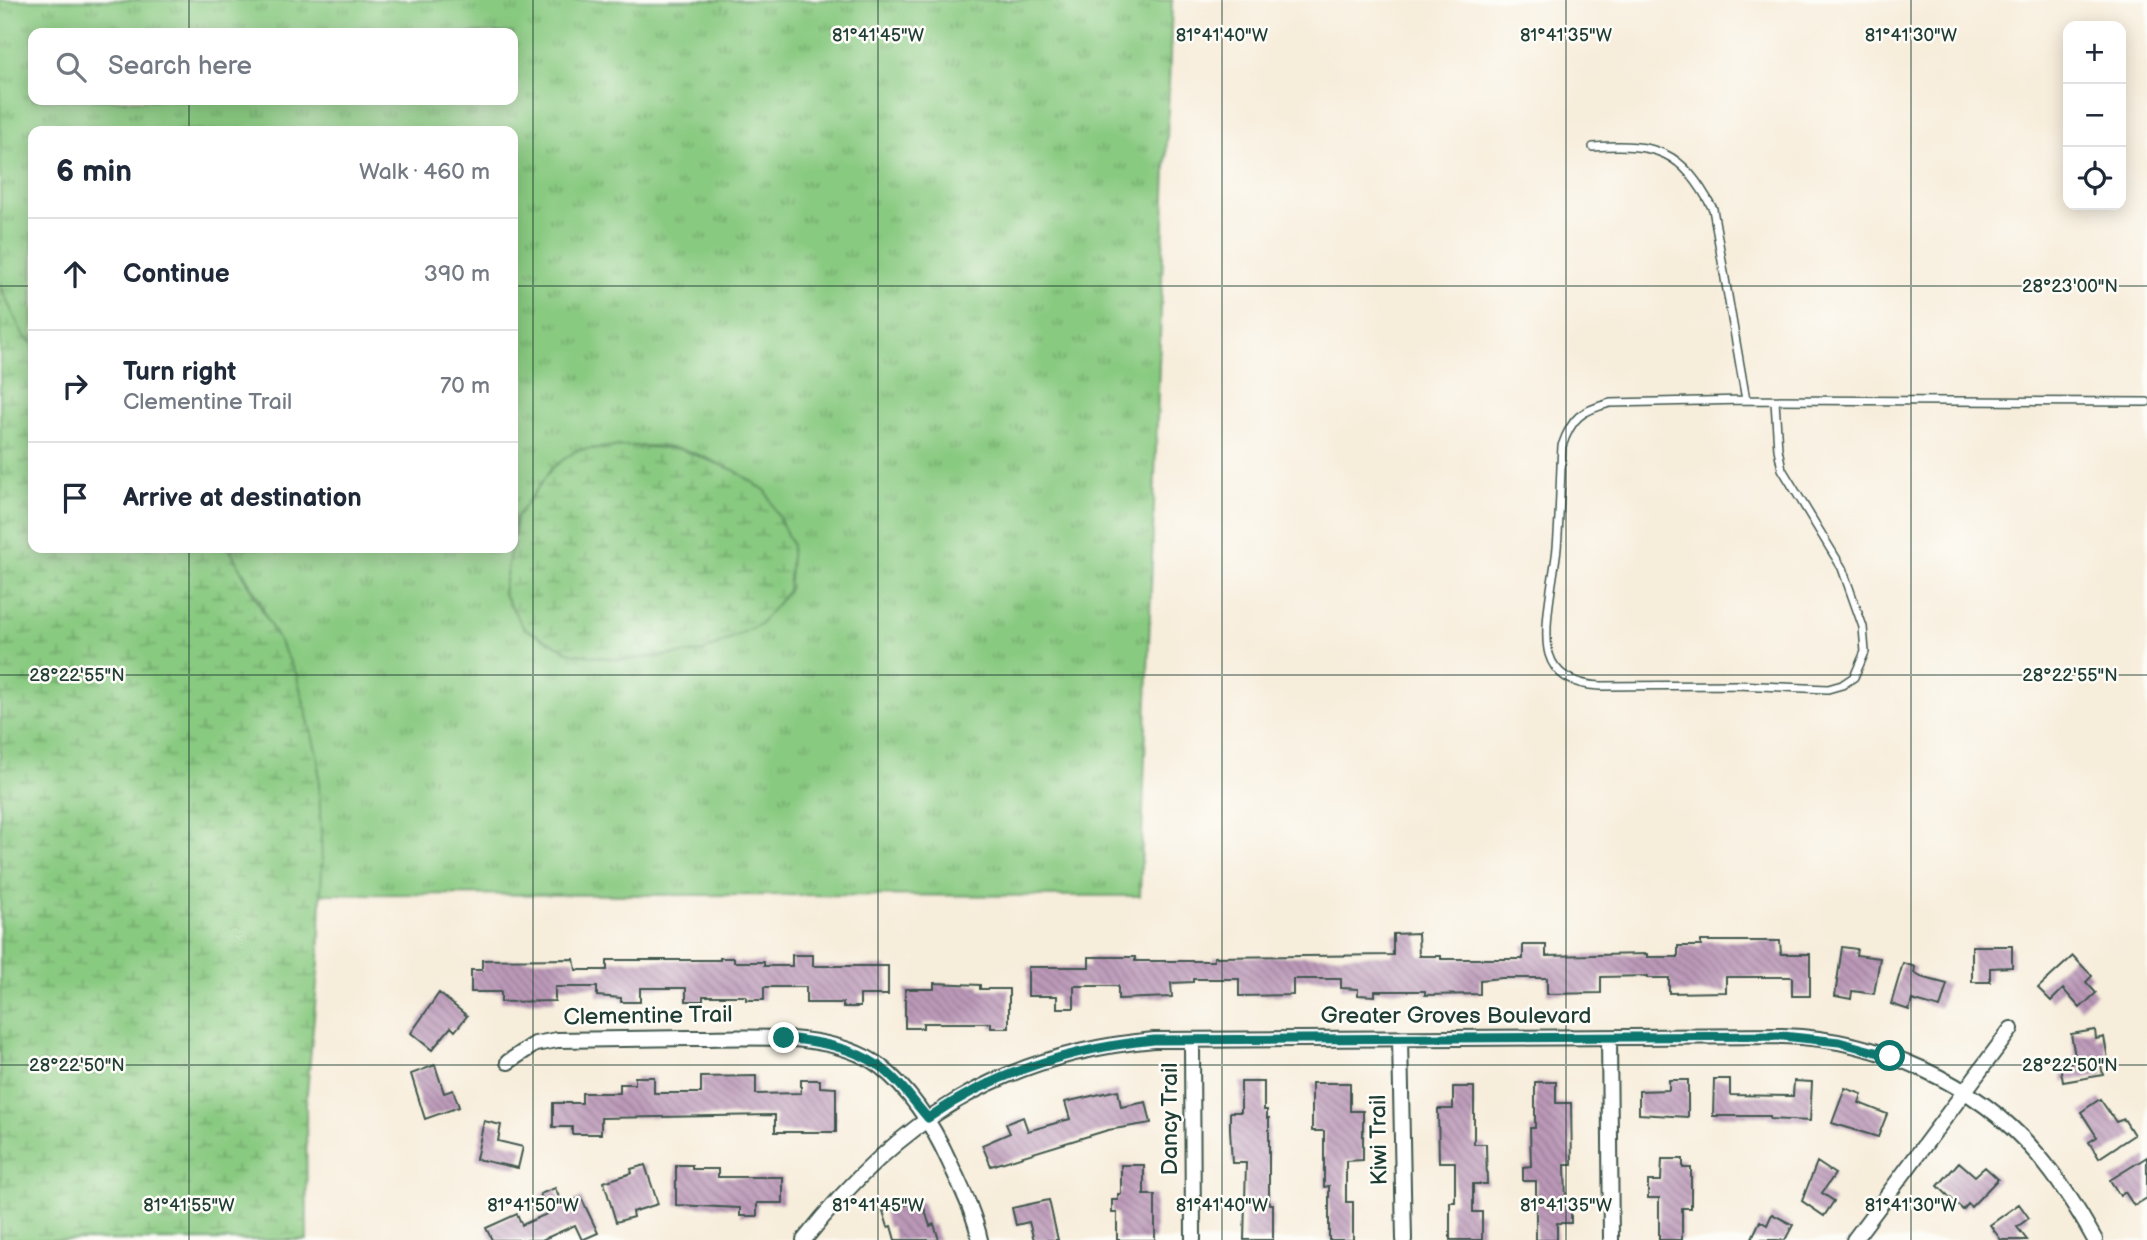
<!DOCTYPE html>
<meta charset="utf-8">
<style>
body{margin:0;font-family:"Balsamiq Sans",sans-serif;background:#f6f6f7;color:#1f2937}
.controls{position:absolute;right:21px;top:21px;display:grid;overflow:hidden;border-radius:14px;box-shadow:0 4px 18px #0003}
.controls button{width:63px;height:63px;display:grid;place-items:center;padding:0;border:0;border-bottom:2px solid #e0e1e3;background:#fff;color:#1f2937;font:35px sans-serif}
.stop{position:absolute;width:21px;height:21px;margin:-16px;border:5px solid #0f766e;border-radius:50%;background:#fff}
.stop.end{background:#0f766e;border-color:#fff;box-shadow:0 2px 7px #0008}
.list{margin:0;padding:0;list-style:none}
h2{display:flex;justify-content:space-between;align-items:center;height:91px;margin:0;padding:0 28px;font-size:30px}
h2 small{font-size:23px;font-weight:400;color:#747a83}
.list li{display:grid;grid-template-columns:46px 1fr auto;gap:21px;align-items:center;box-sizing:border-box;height:112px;padding:0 28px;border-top:2px solid #e0e1e3}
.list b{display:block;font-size:26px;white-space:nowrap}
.list p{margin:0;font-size:23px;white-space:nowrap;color:#747a83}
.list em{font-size:23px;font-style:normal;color:#747a83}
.icon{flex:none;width:38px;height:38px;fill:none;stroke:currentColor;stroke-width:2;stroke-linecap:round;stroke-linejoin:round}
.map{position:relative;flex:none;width:2147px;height:1240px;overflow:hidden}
.search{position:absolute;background:#fff;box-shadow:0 4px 18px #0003;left:28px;top:28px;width:490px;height:77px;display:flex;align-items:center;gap:18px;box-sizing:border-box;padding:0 24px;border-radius:14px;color:#747a83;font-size:26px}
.panel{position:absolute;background:#fff;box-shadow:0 4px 18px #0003;left:28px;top:126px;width:490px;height:427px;border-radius:14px}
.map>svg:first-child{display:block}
.grass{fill:url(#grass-tufts);stroke:#54845a;stroke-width:2;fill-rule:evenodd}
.wetland{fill:url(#wetland-marsh);stroke:#54845a;stroke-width:2}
.building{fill:url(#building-back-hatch)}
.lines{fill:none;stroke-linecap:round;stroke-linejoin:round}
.lane-casing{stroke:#3f574d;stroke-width:10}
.street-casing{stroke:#3f574d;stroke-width:18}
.lane{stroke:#fff;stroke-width:7}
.street{stroke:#fff;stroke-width:14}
.route{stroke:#0f766e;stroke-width:9}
.ticks{fill:none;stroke:#1f3d34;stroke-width:2;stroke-opacity:0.45}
.labels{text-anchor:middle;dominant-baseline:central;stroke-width:5;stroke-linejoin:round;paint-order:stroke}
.street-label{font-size:23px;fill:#1f3d34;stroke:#fdfcf7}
.ticks-label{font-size:18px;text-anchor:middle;fill:#1f3d34;stroke:#fdfcf7;stroke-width:5;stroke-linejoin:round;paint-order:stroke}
</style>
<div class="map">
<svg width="2147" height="1240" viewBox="0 0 2147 1240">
<defs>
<pattern id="grass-tufts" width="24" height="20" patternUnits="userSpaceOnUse" patternTransform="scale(1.75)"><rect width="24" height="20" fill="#89ca81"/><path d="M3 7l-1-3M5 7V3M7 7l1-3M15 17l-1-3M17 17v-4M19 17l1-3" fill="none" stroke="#6fa56a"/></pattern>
<pattern id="wetland-marsh" width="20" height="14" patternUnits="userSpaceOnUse" patternTransform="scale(1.75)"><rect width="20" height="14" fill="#89ca81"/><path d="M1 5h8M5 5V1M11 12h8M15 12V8" fill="none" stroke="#6fa56a"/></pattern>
<pattern id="building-back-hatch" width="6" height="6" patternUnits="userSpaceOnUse" patternTransform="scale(1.75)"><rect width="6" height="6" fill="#bb98b8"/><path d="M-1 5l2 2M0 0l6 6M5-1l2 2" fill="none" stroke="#977d96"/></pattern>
</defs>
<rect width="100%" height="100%" fill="#fdfcf7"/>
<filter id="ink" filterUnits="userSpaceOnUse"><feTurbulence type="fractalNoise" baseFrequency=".0143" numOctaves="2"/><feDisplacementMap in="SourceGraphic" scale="14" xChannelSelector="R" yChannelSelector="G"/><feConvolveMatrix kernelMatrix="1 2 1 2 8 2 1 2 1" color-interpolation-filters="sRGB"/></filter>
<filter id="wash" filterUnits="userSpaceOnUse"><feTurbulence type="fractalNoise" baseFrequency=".00686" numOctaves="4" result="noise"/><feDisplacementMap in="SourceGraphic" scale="28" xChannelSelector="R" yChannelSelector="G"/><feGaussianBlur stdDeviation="1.57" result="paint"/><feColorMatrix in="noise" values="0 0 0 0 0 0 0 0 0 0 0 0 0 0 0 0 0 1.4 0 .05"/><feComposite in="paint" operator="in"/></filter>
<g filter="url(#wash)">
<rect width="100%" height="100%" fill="#f7eddb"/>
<path class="grass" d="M0 0H1172L1140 896 321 894 318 758 260 601 229 548H511L503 593 766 492C741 475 709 455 679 449 646 443 610 447 577 450L516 518 513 538V131H33V344L23 335 0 286ZM33 33H513V100H33Z"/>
<path class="wetland" d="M0 286 23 335 33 344V548H229L296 673 318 758 322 862 319 962 306 1104 307 1240H0Z
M627 446 680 449 734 470 766 491 792 545 788 591 760 624 703 652 621 660 571 653 524 628 503 593 511 548H513L516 518 552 468 577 450Z"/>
<g id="blocks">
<path class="building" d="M1418 933 1419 956H1441V959H1523V945H1546V956L1647 954V957H1678V946H1701V941H1780L1781 954H1810V996H1792V977H1726V992L1669 993V978H1647V976L1601 977V993L1547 994V978H1502L1480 980V994L1425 995V991H1375V996L1358 995V989L1341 988V979H1293V995L1239 996V979H1193V982L1171 983 1172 997 1118 999V986H1074V1008H1057V996H1028V967H1089V957H1135V961H1214V957L1393 955V934Z
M1972 946H2012V967L1990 968V982H1972Z
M1842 947 1857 949 1856 955 1880 958 1874 994 1852 991 1851 999 1835 996Z
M792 955H813V966H888V995H860V1007H843V1003H806V987H764V1000H746V996H703V1001H686V988H640V1002H621V998L597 996V987H555V1001L501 1002V992H471V970H482V960L574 959 576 970H607V960H720V958H734V962H764V966H792Z
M2073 956 2092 976 2086 982 2096 993 2080 1008 2063 989 2051 1001 2038 988Z
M1903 963 1915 967 1914 973 1921 977 1947 984 1940 1008 1912 1000 1909 1010 1891 1004Z
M934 983 980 985V989H1009V1028H991V1023H923V1028H905V989H934Z
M439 993 467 1016 455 1031 451 1027 432 1050 411 1033Z
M2095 1030 2096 1039 2104 1037 2108 1059 2100 1060 2103 1075 2063 1082 2060 1065 2076 1062 2071 1034Z
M435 1065 444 1093 453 1090 459 1107 425 1119 411 1074Z
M756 1076V1094L801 1093V1080H820V1087L836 1088V1132H775V1115L601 1118V1134H572V1127H553V1103H582V1093H620V1084H635V1077H654V1093H701V1077Z
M1714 1079H1730V1095L1793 1096 1794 1081 1812 1082 1810 1121 1770 1119V1116H1713Z
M1669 1080H1688V1117L1639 1114V1091L1669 1090Z
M1241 1082H1264V1110H1267V1118H1269V1204H1273V1240H1244L1246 1163H1232L1230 1129V1112H1241Z
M1535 1082H1556V1103H1571L1572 1165H1565L1566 1205H1571V1223H1557V1240H1536V1181H1523V1167L1531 1166 1530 1128H1535Z
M1312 1083H1350V1111H1363V1160L1346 1161V1202H1353V1240H1329V1186L1324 1187V1131H1312Z
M1453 1087H1474V1144H1486L1487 1184H1473V1212H1482V1240H1450V1202H1455V1162H1439L1438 1109H1453Z
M1845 1088 1862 1094 1859 1103 1887 1114 1878 1137 1832 1123Z
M1118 1090 1121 1107 1146 1102 1151 1123 1108 1130 991 1166 982 1145 1010 1133 1006 1124 1023 1117 1028 1131 1070 1119 1065 1102Z
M2100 1099 2116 1122 2124 1119 2134 1135 2099 1158 2089 1142 2097 1137 2081 1112Z
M484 1121 501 1125 498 1141 523 1147 518 1168 476 1159Z
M2147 1157V1198L2134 1206 2125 1192 2120 1196 2110 1180Z
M1662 1159H1683V1168H1691V1208H1682V1240H1659V1198H1648V1181H1661Z
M1817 1162 1835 1174 1822 1193 1834 1201 1824 1216 1802 1201Z
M1959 1162 1975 1176 1985 1167 1998 1179 1971 1207 1968 1204 1963 1210 1938 1186Z
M645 1165 658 1204 632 1212 633 1217 616 1222 604 1182 632 1173 631 1169Z
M676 1165H692V1169H718V1177H783V1203H757V1216H740V1208L676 1205Z
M1121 1165H1144V1195H1155V1240H1117V1213H1112V1200H1118V1194H1121Z
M555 1188 563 1206 581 1197 598 1233 582 1240 575 1225 542 1240H492L486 1228 517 1214 522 1225 549 1213 540 1194Z
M1049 1200 1058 1240H1034L1029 1222 1016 1225 1012 1208Z
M922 1201 930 1226 934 1224 939 1240H895L891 1226 888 1227 883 1211Z
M2019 1204 2029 1218 2017 1227 2027 1240H2001L1990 1225Z
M1772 1214 1793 1225 1785 1240H1751L1760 1221 1767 1225Z"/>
</g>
</g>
<g filter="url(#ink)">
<use href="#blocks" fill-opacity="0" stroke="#3f574d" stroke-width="2"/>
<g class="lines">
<defs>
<path id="lane" d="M1593 147C1658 143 1681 150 1713 209L1746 400
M1775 401 1778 449 1782 469 1842 568 1863 627 1865 652 1854 677 1842 685 1828 689 1737 685 1600 686C1578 685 1556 678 1549 654 1542 627 1554 577 1557 548 1560 514 1560 480 1562 446 1572 417 1581 411 1610 403L1746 400 2147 402"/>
<path id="street" d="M1609 1038 1611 1240
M1400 1039 1404 1240
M1192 1040 1193 1240
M508 1062 535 1044 557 1040C601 1039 646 1039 690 1038 748 1038 833 1030 881 1067 912 1092 933 1126 949 1161 961 1187 974 1212 980 1240
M804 1240C898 1121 1000 1054 1154 1040L1783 1036C1878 1039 1976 1082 2038 1155 2060 1181 2079 1211 2095 1240
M1854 1240 2011 1029"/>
</defs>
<use href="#lane" class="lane-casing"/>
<use href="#street" class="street-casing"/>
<use href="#lane" class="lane"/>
<use href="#street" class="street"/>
</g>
</g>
<g class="lines" filter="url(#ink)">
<path class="route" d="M784 1038C816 1041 852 1047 879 1066 898 1079 912 1100 928 1118 995 1072 1074 1048 1154 1040L1783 1036 1839 1042 1890 1056"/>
</g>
<path class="ticks" d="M189 0V33M533 0V1240M878 0V1240M1222 0V1240M1566 0V1240M1911 0V1240M189 100V131M0 286H33M513 286H2147M189 548V1240M0 675H2147M0 1065H2147"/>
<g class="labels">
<g class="street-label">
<text transform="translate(648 1016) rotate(-1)">Clementine Trail</text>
<text x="1456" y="1016">Greater Groves Boulevard</text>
<text transform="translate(1170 1119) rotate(-90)">Dancy Trail</text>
<text transform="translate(1379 1140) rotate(-91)">Kiwi Trail</text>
</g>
</g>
<g class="ticks-label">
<text x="878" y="41">81°41'45"W</text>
<text x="1222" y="41">81°41'40"W</text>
<text x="1566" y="41">81°41'35"W</text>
<text x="1911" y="41">81°41'30"W</text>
<text x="2070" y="292">28°23'00"N</text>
<text x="77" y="681">28°22'55"N</text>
<text x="2070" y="681">28°22'55"N</text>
<text x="77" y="1071">28°22'50"N</text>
<text x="2070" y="1071">28°22'50"N</text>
<text x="189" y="1211">81°41'55"W</text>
<text x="533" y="1211">81°41'50"W</text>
<text x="878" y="1211">81°41'45"W</text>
<text x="1222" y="1211">81°41'40"W</text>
<text x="1566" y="1211">81°41'35"W</text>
<text x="1911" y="1211">81°41'30"W</text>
</g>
</svg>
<div class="controls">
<button>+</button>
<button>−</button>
<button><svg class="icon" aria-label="locate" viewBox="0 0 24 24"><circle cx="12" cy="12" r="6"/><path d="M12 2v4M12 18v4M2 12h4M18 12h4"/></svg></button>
</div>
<div class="stop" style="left:1890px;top:1056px"></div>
<div class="stop end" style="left:784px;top:1038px"></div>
<div class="search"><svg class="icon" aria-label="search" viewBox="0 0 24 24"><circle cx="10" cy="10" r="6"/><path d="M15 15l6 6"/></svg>Search here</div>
<section class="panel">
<h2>6 min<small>Walk · 460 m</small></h2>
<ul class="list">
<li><svg class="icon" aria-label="ahead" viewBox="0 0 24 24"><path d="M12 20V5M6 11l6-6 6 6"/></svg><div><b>Continue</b></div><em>390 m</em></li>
<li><svg class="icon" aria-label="right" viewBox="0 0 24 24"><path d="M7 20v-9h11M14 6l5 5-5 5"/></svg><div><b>Turn right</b><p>Clementine Trail</p></div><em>70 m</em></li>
<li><svg class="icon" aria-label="arrive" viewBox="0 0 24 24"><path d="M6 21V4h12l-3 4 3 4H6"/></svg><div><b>Arrive at destination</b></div></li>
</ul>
</section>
</div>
